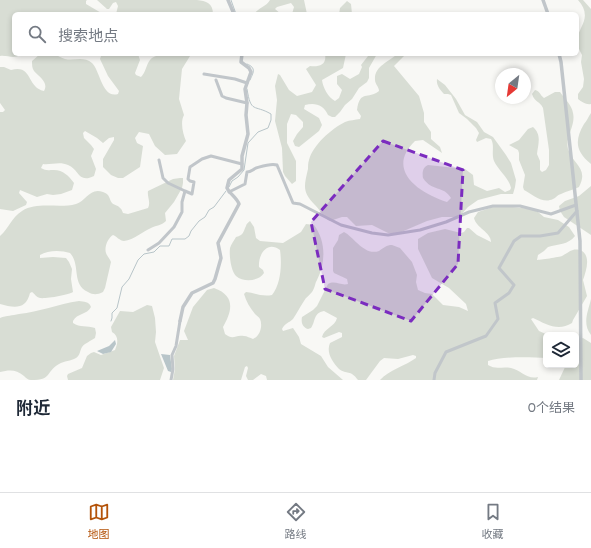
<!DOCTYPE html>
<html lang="zh">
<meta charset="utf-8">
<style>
body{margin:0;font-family:"Varela Round","Noto Sans SC",sans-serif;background:#f2f2f3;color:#1f2937}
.controls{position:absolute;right:12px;bottom:12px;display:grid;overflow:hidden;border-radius:6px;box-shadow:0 2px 6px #0003}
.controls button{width:36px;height:36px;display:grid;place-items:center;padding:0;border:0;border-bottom:1px solid #e0e1e3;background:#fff;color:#1f2937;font:20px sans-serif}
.compass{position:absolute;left:495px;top:68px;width:36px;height:36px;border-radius:50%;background:#fff;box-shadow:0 2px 6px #0003;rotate:209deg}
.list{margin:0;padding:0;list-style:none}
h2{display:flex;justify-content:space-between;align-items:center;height:52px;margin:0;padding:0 16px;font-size:17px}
h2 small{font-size:13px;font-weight:400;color:#747a83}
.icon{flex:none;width:22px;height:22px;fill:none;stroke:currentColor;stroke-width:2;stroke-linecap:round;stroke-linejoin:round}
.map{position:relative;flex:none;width:591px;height:380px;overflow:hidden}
.search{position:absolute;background:#fff;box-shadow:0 2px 6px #0003;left:12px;right:12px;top:12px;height:44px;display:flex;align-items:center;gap:10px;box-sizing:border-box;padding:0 14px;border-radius:6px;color:#747a83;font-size:15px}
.sheet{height:112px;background:#fff}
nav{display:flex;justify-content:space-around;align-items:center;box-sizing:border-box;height:56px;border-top:1px solid #e0e1e3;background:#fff;font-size:11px;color:#747a83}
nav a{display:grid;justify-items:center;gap:2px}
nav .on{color:#b45309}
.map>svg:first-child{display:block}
.green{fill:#d8ddd4}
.water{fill:#b8c5c9}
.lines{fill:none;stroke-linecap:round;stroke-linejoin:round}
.stream{stroke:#b8c5c9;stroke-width:1}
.minor{stroke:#c1c6ca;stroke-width:3}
.tertiary{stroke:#c1c6ca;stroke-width:3.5}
.marked{fill:#7b2cbf;fill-opacity:0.2;stroke:#7b2cbf;stroke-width:3;stroke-dasharray:8 5;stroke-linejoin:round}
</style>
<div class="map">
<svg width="591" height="380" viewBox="0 0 591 380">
<rect width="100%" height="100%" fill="#f8f8f5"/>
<path class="green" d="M0 0H87L86 1V4L103 14H14V54H21C14 60 8 55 0 56Z
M97 0H197C206 1 213 3 213 14H116L118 6 116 2 113 3 109 9H107Z
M270 0H304L307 14H292L294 7 291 3 277 7 275 9 281 14H254C258 8 267 6 270 0Z
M578 0H583L591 9V104C586 105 582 102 578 99V94L583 87 584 79 581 62 582 55C579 49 576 44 577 37 578 34 580 31 581 28 587 17 586 9 578 0Z
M347 1 351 4 352 14H339L340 8Z
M40 54C45 54 51 53 56 55 59 56 61 58 65 59 74 61 84 56 92 63 100 70 102 99 118 94L119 91 108 76 100 59 101 56 104 54H138L140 60 135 73 136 75 141 77C146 72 146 65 150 60 155 52 178 55 187 55L190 56 182 69 179 99 184 115C180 122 183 134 186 141L177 154 165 155 155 146 149 134 139 132 135 138 137 143 143 146 140 167 123 178H118L111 175 103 167V159L114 140V137L109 138 103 143 97 138 85 131 83 133 84 138 91 145 94 149 91 156 96 169 94 176C78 184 79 169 68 165 60 161 51 165 43 164L41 168C46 171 48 170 54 170 63 170 69 176 74 183L72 190 61 194 53 195 47 194 37 197 20 190 19 193 27 202 26 205 13 211 0 209V112H3L5 110 0 103V67H4L11 70C33 64 26 87 44 91 49 82 39 77 34 71 32 68 32 65 32 61Z
M325 54H346L343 68 322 80C323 88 328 97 335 101L339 98 342 90 337 84V76L342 74 350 79 359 74 362 67 361 65 368 56V54H377L369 68V78L367 82 359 88 352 99 345 105 340 112 335 117H332L328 115C324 105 315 102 305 105L304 109 319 118 322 125 319 131 299 147 295 146 293 141 297 134 303 127V122L296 115 291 114 287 124V143L296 161V181L292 184 285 176 283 172 282 148 275 121 277 100 275 86 278 74 280 75 289 90 297 96 312 92 316 85 306 69 310 66C319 67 327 65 325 54Z
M397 54H406L394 66 419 96 424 113V122L431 132V139L440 147 442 153 423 140 415 141C385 170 419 193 447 202L451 198C443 185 432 192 423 178 422 172 423 167 428 165L465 169 473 175 474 185 487 191 499 188 505 192 510 190 511 188C509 178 498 170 494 161 491 153 495 146 491 139L486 138 477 142 476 140 479 133 476 128 467 119 459 113 451 95 448 94H444C440 90 436 85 437 79L445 85 456 99 465 115 477 122 484 132 493 137 506 155 511 163 516 180 515 187 513 194H501L478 200 468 207 459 217H442L427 221 399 233H388L372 225 356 226 347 217H342L330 221C323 218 321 211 315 205 302 192 304 186 308 169 308 166 308 163 309 160 313 145 331 129 345 122 350 120 355 120 360 119L361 116 357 110C360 89 368 100 379 91 379 87 375 84 375 80 374 66 389 62 397 54Z
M535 90C540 91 540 95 544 98L555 92H560C564 98 572 105 573 113 576 125 565 137 568 149 573 165 589 168 579 187 573 190 567 191 561 194 557 195 556 198 553 199 543 204 533 195 524 190L523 187 525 175 519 160V153L518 150 509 145 519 140 528 129 533 127C542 135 538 144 537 154L540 161V170L542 172 546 170 549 165V150L543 108C540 101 535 103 532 94Z
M591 113V164C576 152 574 141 584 124 587 121 588 117 591 113Z
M180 178H183V183L182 188 174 202 165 213 166 221C161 226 157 225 151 228 143 231 134 240 124 241 120 241 116 236 113 235 108 238 104 247 106 253 107 256 110 259 111 262L105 288 103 292C97 295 93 295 88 292 71 284 81 265 70 253 61 250 48 250 40 255V258L53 257 66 258 69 262 72 269 71 279 73 292C69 295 45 299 40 298 36 297 35 294 32 292L30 293C26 310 14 308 0 304V236C9 228 11 218 22 211 38 201 59 209 76 204 86 201 90 187 103 192 110 194 109 199 112 203 114 205 118 205 120 208 122 209 122 211 123 213L128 214 148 208C151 202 147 197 148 191L173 179Z
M591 186V235L564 217 560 211 559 206 565 201 579 196Z
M493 207H513L531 209 538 212 544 217 558 220 569 227 575 236C568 245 558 244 548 247L544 251 538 255 537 260C539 260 560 257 562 256 566 254 569 251 573 250 576 249 580 250 582 251 591 257 586 271 583 280L587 296 573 320 572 323C558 332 546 324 533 318L531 319 539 331 548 335H546V358C531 357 502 356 488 361V365C496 370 502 366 511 368 521 370 527 380 538 377L537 380H380C389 370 405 366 416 358V356L413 355 398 359 384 358 380 361 366 380H358C350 369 347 375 339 369 332 362 326 352 330 343L342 337V333L339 332 324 338 322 337C324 328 335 327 337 318L324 311C313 313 316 321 311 328L308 329C302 327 301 322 302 317L313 310 317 306 328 284C335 280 341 286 348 284L347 279 334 273 333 271V248L338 240 339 235 344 232C354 237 364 256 379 251 382 249 385 246 390 245H392L400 248 412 262 417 275 416 282 418 290 425 293 432 294 443 305 459 307 468 311 466 304 449 288 432 278 418 249V239L428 233 445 229 461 233 464 232 467 228H469L477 235 491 242C491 232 476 228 474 218L478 212Z
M250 221 254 227 256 238 260 241 283 243 301 232 306 224 314 225C326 241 326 262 317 280 315 283 315 288 312 292 310 295 306 297 304 301 300 307 297 313 293 319 289 323 285 323 282 329L283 331 293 328 299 337 301 344 321 356 328 367 343 380H267L266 376 261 374 253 380H248L246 376 248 368 247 366 245 367 241 380H173L175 369 174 356 180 340H188L184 331 193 307 207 290 214 288C236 296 232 311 223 327L225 334C234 341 235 334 244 336 247 336 250 338 253 339 260 336 263 326 260 319 259 317 256 315 255 314 250 308 246 301 244 294L246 292C255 293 262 297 272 295 281 284 282 264 280 250 267 240 258 255 259 267L263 270 264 273C259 281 244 283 236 276 231 271 229 256 230 248 231 244 234 241 236 237 244 235 243 232 246 226 246 224 248 223 250 221Z
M591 299V335C582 323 588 312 591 299Z
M79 301C84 302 89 301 91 307 87 315 77 313 73 321V323C80 328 87 325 95 328L96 333 95 338C91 341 85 343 82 347 80 350 80 356 76 358 71 361 64 361 59 364 45 372 53 380 31 380 28 380 26 378 24 376 16 369 9 370 0 372V318C7 315 12 316 19 314 39 312 58 304 79 301Z
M147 305 152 306 155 318 156 332 155 342 164 368 160 380H68L67 376 68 374 82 368 87 356 91 353 94 352 101 355 115 350C118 343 119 336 112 332L111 327 120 311 133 312Z
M583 338 591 343V380H559L566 365H576V343L578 340Z"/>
<path class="water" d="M115 340 116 344 111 352 103 354 97 351 109 346Z
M161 354 170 355 172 369 171 372 168 371Z"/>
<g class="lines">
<path class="stream" d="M231 0 236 14
M247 64C257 68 253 73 250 80
M229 187 232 181 238 177 244 170 248 143 258 132 268 128 271 120V114C254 104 251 114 247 89
M111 321 112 318V313L117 308 122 287 129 279 138 260 144 254 154 252 160 246H169L172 239H185L189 236 191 231 199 221 205 217 209 210 214 207 226 191"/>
<path class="minor" d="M204 74 235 79 247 83
M216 80 222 96 226 98 247 103
M159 160 163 178 168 183 185 191
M229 192 245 184 247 172C251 172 252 170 256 168 263 166 271 163 277 165L293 203 300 204 341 225 372 233 388 235 420 230 446 222 469 212 493 206H520L551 214 576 205
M148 250 159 243 174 227 182 212V202L185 191 192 194 194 182 190 181 188 179 190 167 202 159 211 156 242 164
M171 380 173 369 172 355 176 346 180 321
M434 380 435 373 446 352 486 336 498 319 495 303 509 293 514 285 499 268 514 241 521 236H540L558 233 577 211"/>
<path class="tertiary" d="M228 0 234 14
M543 0 548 14
M559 54 561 62 580 241 581 380
M180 321 183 307 192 293 213 283 215 279 221 258 218 243 239 204C237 198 230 194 227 188L229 180 242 169V156L248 134 246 115 247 103 245 89 251 72 249 68 241 62 242 54"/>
</g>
<path class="marked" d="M383 141 463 170 458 264 411 321 325 289 311 222Z"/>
</svg>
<div class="controls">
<button><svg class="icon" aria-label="layers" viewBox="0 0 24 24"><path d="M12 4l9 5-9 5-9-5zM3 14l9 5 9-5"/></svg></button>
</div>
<svg class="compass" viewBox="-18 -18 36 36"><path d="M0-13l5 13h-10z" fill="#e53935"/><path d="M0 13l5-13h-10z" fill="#747a83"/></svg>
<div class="search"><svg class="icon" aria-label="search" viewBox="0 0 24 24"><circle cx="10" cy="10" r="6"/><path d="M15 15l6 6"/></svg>搜索地点</div>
</div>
<section class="sheet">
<h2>附近<small>0个结果</small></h2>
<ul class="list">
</ul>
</section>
<nav>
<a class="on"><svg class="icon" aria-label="map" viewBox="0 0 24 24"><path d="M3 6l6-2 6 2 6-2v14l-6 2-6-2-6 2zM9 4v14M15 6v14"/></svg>地图</a>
<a><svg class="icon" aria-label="directions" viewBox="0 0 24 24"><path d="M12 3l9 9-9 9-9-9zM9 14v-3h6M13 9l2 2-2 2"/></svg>路线</a>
<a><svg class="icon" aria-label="saved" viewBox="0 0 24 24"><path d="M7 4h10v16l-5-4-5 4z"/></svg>收藏</a>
</nav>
